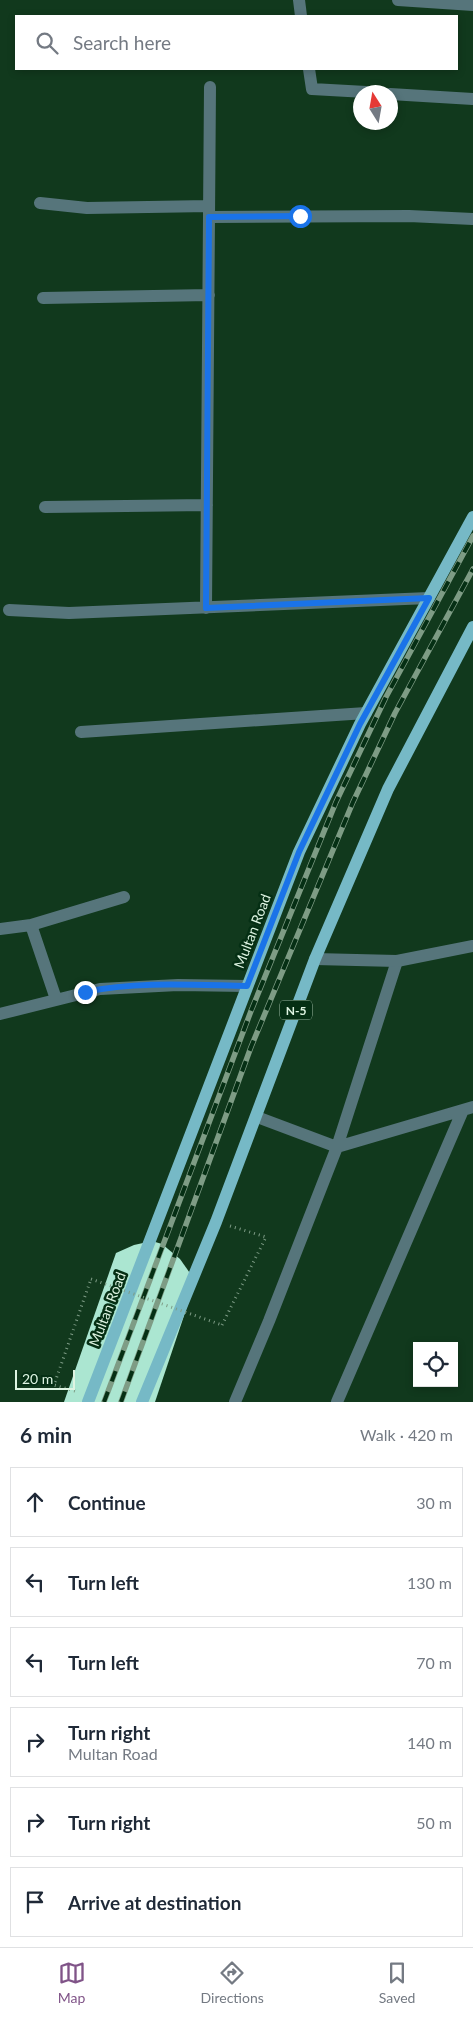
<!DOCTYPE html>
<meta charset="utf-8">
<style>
body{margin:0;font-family:Lato,sans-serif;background:#f2f2f3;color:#1f2937}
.controls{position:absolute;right:15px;bottom:15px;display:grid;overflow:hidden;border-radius:0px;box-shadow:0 2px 8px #0003}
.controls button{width:45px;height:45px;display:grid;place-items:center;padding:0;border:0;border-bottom:1px solid #e0e1e3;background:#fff;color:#1f2937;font:25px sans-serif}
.compass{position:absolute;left:353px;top:85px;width:45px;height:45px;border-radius:50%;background:#fff;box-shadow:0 2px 8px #0003;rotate:349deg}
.scale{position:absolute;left:15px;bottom:12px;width:60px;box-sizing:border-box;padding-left:5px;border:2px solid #def4e2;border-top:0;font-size:14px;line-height:18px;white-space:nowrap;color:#def4e2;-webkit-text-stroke:4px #052f14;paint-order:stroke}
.stop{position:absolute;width:15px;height:15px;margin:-11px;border:4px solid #1a73e8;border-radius:50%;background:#fff}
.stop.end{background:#1a73e8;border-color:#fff;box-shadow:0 1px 5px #0008}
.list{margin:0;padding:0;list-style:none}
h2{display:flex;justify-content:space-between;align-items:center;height:65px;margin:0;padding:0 20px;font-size:21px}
h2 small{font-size:16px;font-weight:400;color:#747a83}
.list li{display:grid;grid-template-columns:32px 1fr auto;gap:15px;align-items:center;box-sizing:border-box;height:70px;margin:0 10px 10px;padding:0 10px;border:1px solid #e0e1e3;border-radius:0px}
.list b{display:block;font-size:19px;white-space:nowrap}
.list p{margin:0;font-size:16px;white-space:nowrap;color:#747a83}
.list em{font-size:16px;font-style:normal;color:#747a83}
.icon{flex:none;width:28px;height:28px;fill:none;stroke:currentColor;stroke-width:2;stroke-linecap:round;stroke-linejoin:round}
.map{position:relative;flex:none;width:473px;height:1402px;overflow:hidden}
.search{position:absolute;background:#fff;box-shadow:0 2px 8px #0003;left:15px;right:15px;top:15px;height:55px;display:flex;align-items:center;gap:12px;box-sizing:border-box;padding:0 18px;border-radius:0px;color:#747a83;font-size:19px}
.sheet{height:545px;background:#fff}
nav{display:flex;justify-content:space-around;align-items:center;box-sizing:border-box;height:70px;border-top:1px solid #e0e1e3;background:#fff;font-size:14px;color:#747a83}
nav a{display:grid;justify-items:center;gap:2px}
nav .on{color:#805488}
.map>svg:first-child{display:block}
.building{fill:#abe6d1}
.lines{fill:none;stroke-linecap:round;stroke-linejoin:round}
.path{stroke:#7e9c86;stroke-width:3;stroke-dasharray:1 4;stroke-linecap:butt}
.minor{stroke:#56757b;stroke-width:12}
.tertiary{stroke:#56757b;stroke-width:12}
.primary{stroke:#76b9c6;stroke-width:12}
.rail-casing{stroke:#7e9c85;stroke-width:5.5}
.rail{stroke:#052f14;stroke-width:4;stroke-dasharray:11;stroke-linecap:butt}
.path-bridge{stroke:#7e9c86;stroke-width:3;stroke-dasharray:1 4;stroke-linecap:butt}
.route{stroke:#1a73e8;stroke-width:6}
.labels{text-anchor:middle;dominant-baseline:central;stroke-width:5;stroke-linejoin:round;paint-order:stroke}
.shield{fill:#052f14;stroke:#9db9a4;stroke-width:1}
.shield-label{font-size:12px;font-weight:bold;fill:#def4e2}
.street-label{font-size:14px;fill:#def4e2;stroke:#052f14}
</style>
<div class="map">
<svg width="473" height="1402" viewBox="0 0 473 1402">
<rect width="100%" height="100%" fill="#11391d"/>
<path class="building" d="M152 1241 162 1244 180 1259 192 1276 194 1286 155 1402H64L116 1253 134 1245Z"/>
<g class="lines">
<path class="path" d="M222 1325 266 1237 230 1226
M75 1391 54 1385 91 1279"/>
<path class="minor" d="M299 0 301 16
M398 0 473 5
M309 69 312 89 366 92
M390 94 473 99
M40 203 87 208 209 206
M209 217 409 216 473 219
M43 298 209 295
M45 507 207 505
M206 608 210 87
M9 610 69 613 429 598
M81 732 366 713
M31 925 56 999
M0 929 31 925 124 897
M0 1014 100 989 178 985 247 986
M257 1117 337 1147 473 1107
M235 1402 269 1321 337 1147 397 961
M337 1402 463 1110"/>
<path class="tertiary" d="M315 959 397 961 473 946"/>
<path class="primary" d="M88 1402 299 852 360 724 473 517
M142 1402 216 1222 315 959 388 789 473 627"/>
<defs>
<path id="rail" d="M104 1402 251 1011 336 802 386 697 473 536
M121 1402 251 1047 353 802 395 713 473 569"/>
</defs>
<use href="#rail" class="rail-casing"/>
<use href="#rail" class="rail"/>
<path class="path-bridge" d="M91 1279 222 1325"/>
</g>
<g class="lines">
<path class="route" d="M85 992C137 981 194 985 247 986L299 852 360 724 429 598 206 608 209 217 300 216"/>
</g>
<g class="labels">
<rect class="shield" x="280" y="1000.5" width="32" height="19" rx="4"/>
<g class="shield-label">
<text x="296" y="1010">N-5</text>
</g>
<g class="street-label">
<text transform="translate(252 931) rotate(-69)">Multan Road</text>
<text transform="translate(107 1309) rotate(-69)">Multan Road</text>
</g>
</g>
</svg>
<div class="controls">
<button><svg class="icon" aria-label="locate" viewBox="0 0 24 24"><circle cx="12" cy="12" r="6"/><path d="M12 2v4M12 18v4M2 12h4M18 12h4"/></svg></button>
</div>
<svg class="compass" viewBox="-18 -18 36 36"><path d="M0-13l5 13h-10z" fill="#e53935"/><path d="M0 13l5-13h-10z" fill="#747a83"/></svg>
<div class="scale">20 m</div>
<div class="stop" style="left:300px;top:216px"></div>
<div class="stop end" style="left:85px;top:992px"></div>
<div class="search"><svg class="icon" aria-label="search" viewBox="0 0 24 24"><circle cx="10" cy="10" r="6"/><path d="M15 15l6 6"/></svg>Search here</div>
</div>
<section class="sheet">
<h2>6 min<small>Walk · 420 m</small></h2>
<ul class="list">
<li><svg class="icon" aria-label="ahead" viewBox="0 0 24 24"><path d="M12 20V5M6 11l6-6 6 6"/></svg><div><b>Continue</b></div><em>30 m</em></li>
<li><svg class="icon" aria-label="left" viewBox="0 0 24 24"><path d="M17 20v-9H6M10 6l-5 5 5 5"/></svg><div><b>Turn left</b></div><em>130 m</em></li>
<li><svg class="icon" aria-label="left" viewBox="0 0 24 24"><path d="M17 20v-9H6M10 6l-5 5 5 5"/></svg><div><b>Turn left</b></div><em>70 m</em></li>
<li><svg class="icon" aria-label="right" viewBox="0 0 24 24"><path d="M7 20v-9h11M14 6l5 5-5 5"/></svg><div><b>Turn right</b><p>Multan Road</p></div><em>140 m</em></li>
<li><svg class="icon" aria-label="right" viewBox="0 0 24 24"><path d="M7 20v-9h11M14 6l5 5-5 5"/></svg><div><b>Turn right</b></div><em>50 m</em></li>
<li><svg class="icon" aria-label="arrive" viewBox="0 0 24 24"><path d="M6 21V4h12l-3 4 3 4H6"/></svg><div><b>Arrive at destination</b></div></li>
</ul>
</section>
<nav>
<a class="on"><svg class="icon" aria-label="map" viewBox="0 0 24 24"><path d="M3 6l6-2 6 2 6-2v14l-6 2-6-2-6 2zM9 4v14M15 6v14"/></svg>Map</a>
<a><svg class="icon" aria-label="directions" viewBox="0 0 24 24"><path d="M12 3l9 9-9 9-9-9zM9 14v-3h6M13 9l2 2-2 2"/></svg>Directions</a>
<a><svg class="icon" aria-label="saved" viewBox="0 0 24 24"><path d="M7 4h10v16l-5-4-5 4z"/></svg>Saved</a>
</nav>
